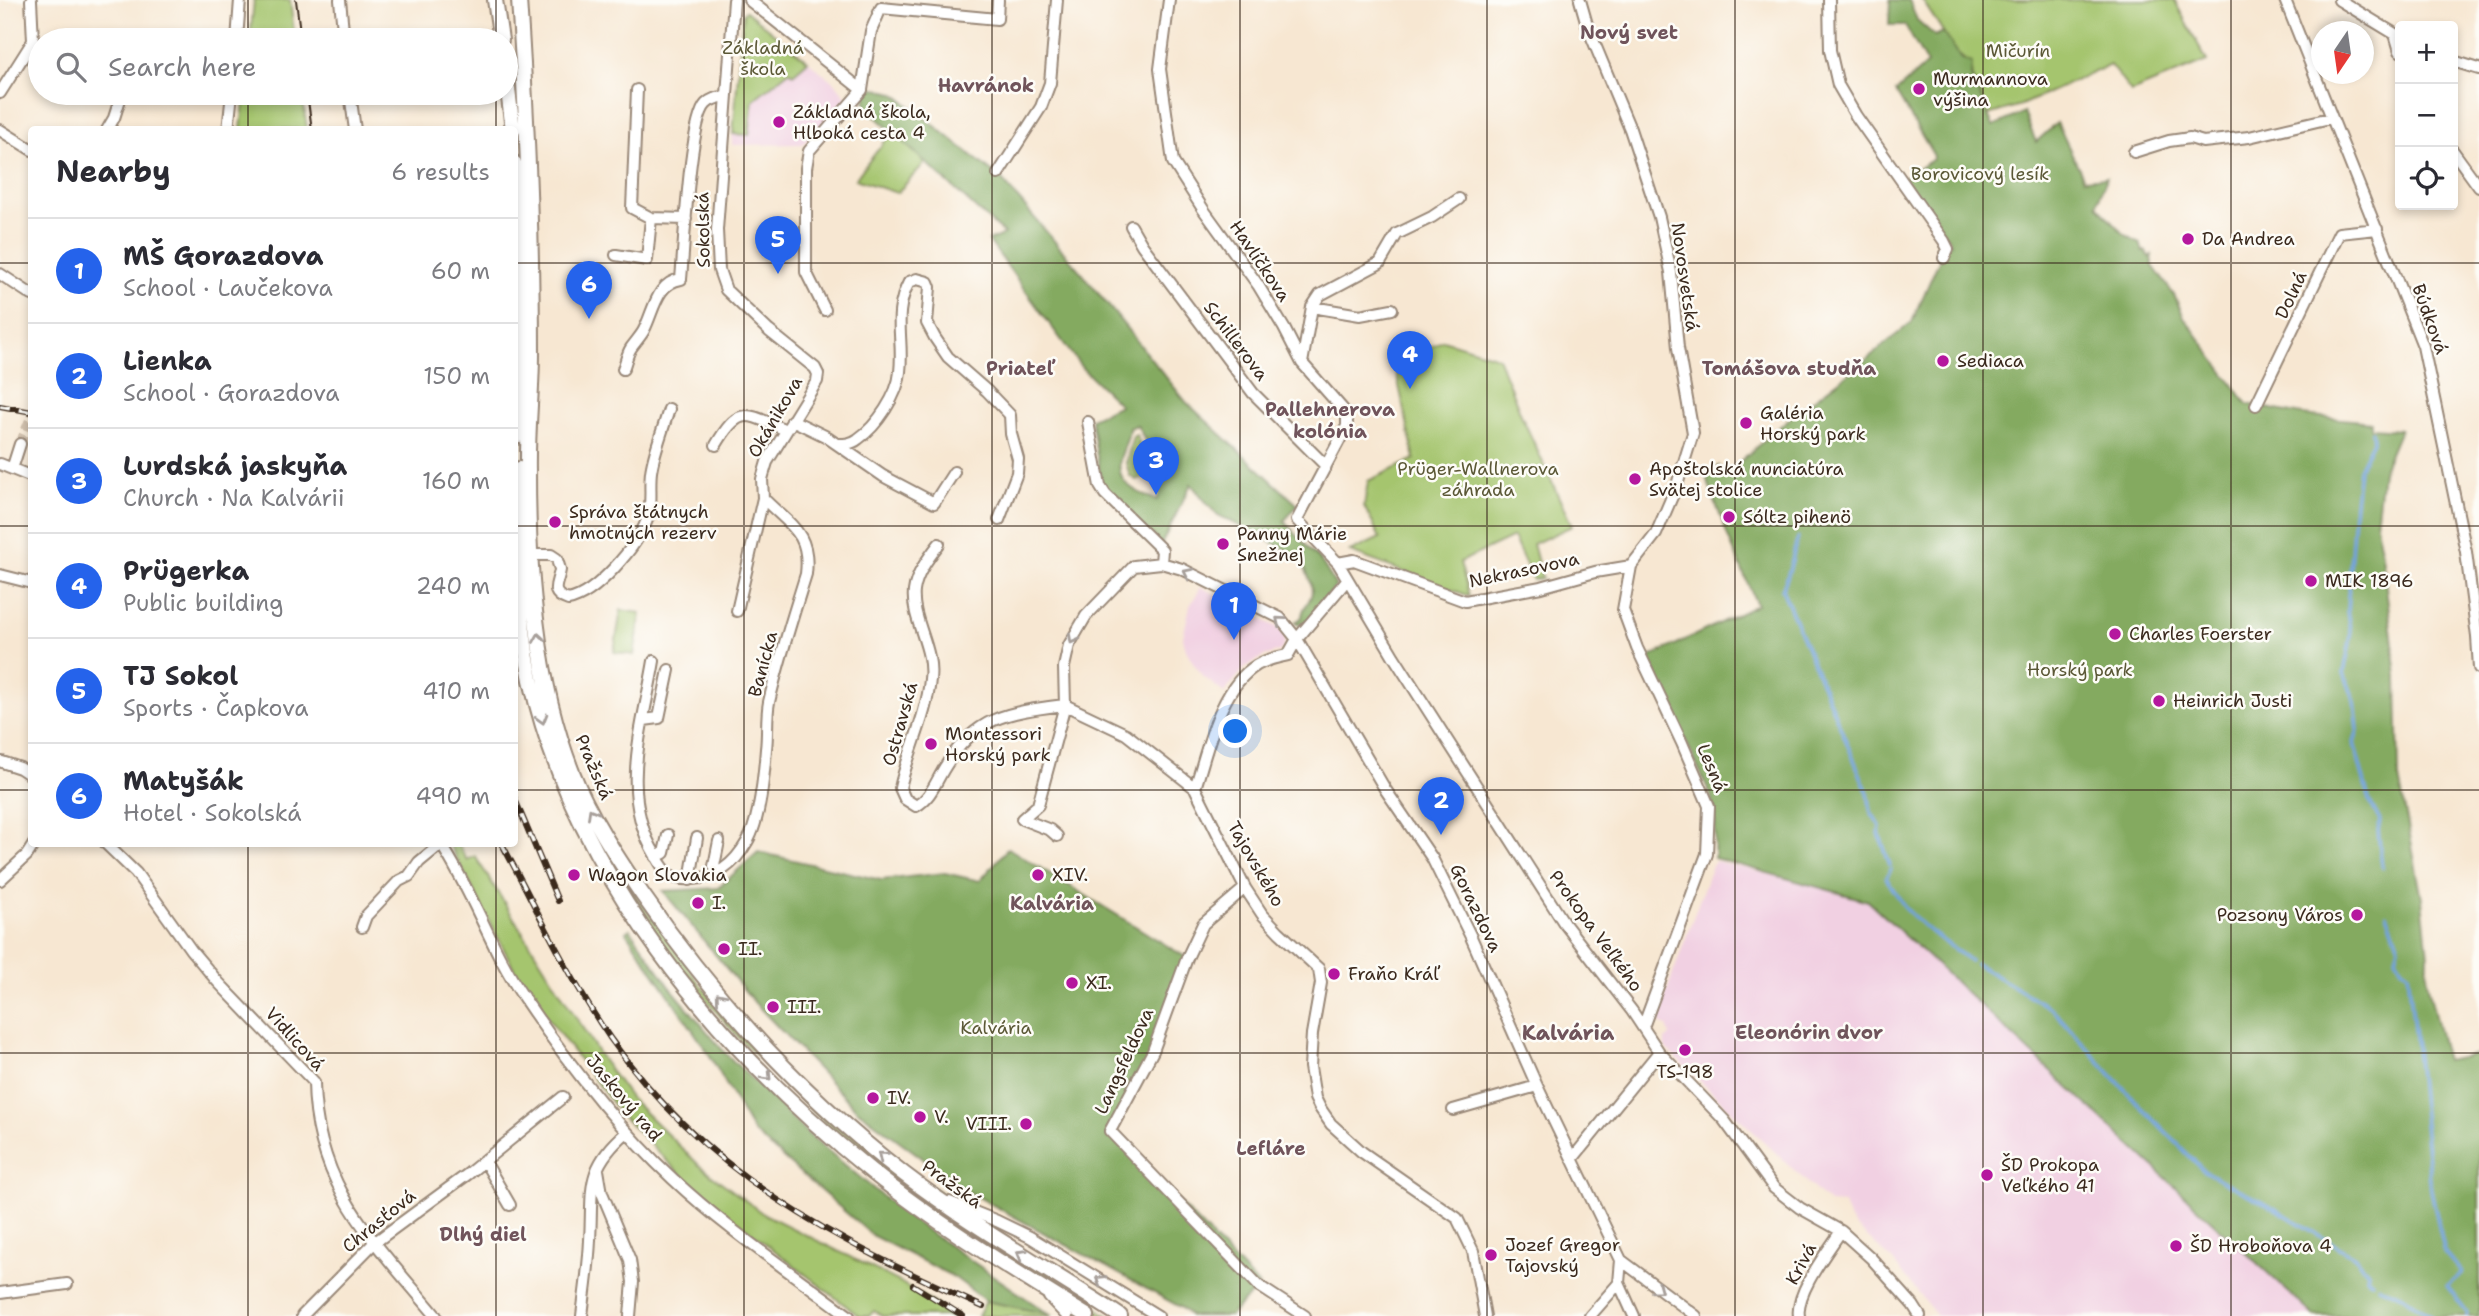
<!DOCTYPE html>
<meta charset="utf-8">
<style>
body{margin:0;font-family:"Shantell Sans",sans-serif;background:#f7f7f7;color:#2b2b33}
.controls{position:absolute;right:21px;top:21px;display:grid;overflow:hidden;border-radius:7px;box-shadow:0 4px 10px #0003}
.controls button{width:63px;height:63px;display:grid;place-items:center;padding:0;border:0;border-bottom:2px solid #e1e1e2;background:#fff;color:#2b2b33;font:35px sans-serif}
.compass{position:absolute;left:2311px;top:21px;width:63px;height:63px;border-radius:50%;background:#fff;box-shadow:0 4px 10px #0003;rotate:193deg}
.you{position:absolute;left:1236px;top:732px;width:24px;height:24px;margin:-18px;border:5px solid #fff;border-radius:50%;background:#1a73e8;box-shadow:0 0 0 10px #1a73e833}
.badge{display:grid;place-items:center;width:46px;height:46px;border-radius:50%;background:#2563eb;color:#fff;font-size:23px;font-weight:700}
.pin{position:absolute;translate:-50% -58px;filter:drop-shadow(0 2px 4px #0008)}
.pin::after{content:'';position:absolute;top:37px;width:24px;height:21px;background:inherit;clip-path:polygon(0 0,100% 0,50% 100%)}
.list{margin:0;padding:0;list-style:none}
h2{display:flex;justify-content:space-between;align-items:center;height:91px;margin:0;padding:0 28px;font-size:30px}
h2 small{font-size:23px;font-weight:400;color:#7c7c81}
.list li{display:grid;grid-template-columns:46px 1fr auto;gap:21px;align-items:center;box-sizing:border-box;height:105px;padding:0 28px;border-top:2px solid #e1e1e2}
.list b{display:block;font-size:26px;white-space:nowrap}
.list p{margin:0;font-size:23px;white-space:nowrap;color:#7c7c81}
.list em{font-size:23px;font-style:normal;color:#7c7c81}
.icon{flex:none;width:38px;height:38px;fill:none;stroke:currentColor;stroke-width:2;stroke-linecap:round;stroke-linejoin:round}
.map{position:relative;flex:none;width:2479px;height:1316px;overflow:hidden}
.search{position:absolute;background:#fff;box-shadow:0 4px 10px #0003;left:28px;top:28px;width:490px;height:77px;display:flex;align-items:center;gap:18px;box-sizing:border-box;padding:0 24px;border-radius:38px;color:#7c7c81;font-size:26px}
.panel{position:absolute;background:#fff;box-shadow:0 4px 10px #0003;left:28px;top:126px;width:490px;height:721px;border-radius:7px}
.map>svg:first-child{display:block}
.built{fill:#f1d0e2}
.green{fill:#a5c56e;stroke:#707846;stroke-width:2}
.forest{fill:#84aa61;stroke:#606a40;stroke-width:2;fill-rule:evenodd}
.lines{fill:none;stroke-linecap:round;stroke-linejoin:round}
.stream{stroke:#72a3dc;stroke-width:3.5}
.minor-tunnel{stroke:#d1c1ae;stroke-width:10;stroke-dasharray:10 5;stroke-linecap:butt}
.minor-casing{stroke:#998878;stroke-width:14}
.major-casing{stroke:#998878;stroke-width:18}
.minor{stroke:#fff;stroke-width:10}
.major{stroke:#fff;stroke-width:14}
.tram{stroke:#3b2a1e;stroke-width:2}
.rail-casing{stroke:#3b2a1e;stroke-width:6}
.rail{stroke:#fdfcf7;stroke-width:3.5;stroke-dasharray:10;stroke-linecap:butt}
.oneway{stroke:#a79f9a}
.grid{fill:none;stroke:#3b2a1e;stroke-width:2;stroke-opacity:0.55}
.poi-dot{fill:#b5179e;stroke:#fdfcf7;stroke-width:2.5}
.labels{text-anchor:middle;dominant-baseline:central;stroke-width:5;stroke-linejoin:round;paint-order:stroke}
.park-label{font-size:18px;fill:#5b5836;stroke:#fdfcf7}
.poi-label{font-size:18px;fill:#3b2a1e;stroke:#fdfcf7;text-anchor:start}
.street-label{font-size:18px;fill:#3b2a1e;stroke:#fdfcf7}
.neighbourhood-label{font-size:19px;font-weight:bold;fill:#70545b;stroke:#fdfcf7}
.quarter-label{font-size:21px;font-weight:bold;fill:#70545b;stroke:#fdfcf7}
</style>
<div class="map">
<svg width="2479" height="1316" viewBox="0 0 2479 1316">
<rect width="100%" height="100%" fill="#fdfcf7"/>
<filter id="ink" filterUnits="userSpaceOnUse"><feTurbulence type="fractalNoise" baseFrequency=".0143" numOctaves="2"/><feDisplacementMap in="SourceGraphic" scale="14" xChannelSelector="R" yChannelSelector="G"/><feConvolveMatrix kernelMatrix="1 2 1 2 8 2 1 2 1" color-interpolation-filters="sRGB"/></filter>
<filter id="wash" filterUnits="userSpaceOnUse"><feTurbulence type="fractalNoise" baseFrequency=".00686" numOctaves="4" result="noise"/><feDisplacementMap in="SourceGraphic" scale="28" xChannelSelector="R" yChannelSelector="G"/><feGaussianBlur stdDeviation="1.57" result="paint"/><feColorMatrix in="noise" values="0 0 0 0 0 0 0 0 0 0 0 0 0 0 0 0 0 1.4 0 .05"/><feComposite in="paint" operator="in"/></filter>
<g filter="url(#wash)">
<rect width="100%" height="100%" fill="#f7e7d2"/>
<path class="built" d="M808 61 836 84 847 98 803 144 732 145 735 98 754 100 790 71 794 74Z
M1201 587 1280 629 1284 635 1285 643 1280 651 1264 656 1244 669 1224 693 1204 677 1194 664 1186 650 1183 637 1190 606Z
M1716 861 1868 900 2316 1316H1937L1892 1260 1856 1227 1850 1220 1844 1204 1829 1203 1665 1048V1040L1670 1036 1667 1026 1661 1024 1659 1019V1013L1712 865Z"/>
<path class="green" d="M254 0H290L295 40H250Z
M1922 0H2174L2207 61 2131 92 2110 65 2021 105 1988 115 1967 62 1957 53Z
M746 11 808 61 793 74 789 71 753 100 749 135 733 134 743 13Z
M245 93H302L307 129H241Z
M892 132 926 162 897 193 855 179Z
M1443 340 1498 357 1522 417 1572 526 1533 544 1542 578 1533 580 1513 537 1460 562 1469 596 1350 552 1380 538 1364 506 1368 481 1415 459 1395 367Z
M1136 435 1149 468 1145 477 1136 480 1130 476 1126 463 1133 436Z
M621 610 641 613 634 655 614 652Z
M449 844H458L467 860 475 856 604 1062 631 1099 666 1133 700 1166 762 1213 900 1282 954 1316H883L874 1311 869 1316H859L694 1188 622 1116 522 984Z
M610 860 702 987 742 1033 788 1081 1108 1316H1098L936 1212 879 1169 824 1122 737 1036 698 990 651 925Z
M986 1301 1049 1314 1053 1316H978Z"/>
<path class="forest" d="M1890 0H1909L1917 20 1935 36 1943 32 1962 59 1972 63 1971 76 1993 126 2024 113 2036 142 2057 123 2084 179 2107 177 2097 204 2098 206C2110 219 2123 237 2140 243L2143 252 2145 251 2150 257 2152 255 2153 266 2174 295 2184 317 2247 404 2302 415 2371 422V428L2400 430 2382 472 2376 525 2382 555 2397 676 2399 778 2422 899 2428 956 2427 982 2446 1061 2479 1054V1316H2314L1868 901 1714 858 1715 823 1711 796 1648 658 1757 605 1728 537 1705 474 1719 466 1721 470 1729 471 1791 417 1862 363 1912 322 1944 249 1951 243 1904 177 1932 160 1934 156 1896 92 1927 64 1905 25H1889Z
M865 86 894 93 1002 180 1086 278 1186 402 1298 505 1284 521 1323 564 1336 586 1309 620 1299 625 1295 623 1302 617C1302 608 1308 605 1311 596 1315 585 1304 567 1299 556L1216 514 1191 484 1161 545 1102 486 1091 419 1120 405 1082 368 989 241 1004 234 866 108ZM1137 425 1164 477 1157 500C1137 493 1113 483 1121 456 1124 447 1129 438 1129 428Z
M1008 848 1187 958 1153 1051 1110 1131 1259 1286 1230 1316H1190L1182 1308 967 1191 856 1109 755 1003 663 891 718 888 758 852 881 880 945 873 980 881Z
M630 929 671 988 725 1053 807 1133 906 1216 1049 1314 986 1301 954 1277 873 1236 753 1132 709 1054 626 932Z"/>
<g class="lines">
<path class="stream" d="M2372 432 2373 441 2359 469 2354 512 2347 611 2351 636 2344 673 2355 702 2358 730 2354 743 2369 800 2380 821 2378 830 2382 867
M1798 538C1792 555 1791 573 1782 589L1868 793 1871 812 1880 826 1879 833 1890 865
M1891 869 1886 878 1906 909 1926 928 1970 961
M2387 914 2399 946 2396 957 2402 968 2408 972 2431 1190 2445 1253 2462 1273 2447 1286 2468 1313 2467 1316
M1976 964 2052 1009 2128 1093 2204 1171 2271 1207
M2274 1208 2355 1257 2368 1272 2367 1278 2372 1282
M2379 1286 2401 1295 2432 1316"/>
</g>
</g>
<g filter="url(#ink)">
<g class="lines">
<path class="minor-tunnel" d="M20 444 32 415"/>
<defs>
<path id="minor" d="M340 0 344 40
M734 0 717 230 719 270 726 290 769 331 815 368 818 374 817 381 767 462 762 479 763 498 737 611
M749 0 862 90
M1169 0 1160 69 1173 162 1203 209 1258 285 1284 328 1302 363 1347 414V426L1297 520 1338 563 1394 657 1564 923 1632 1011 1659 1052 1724 1120 1774 1188 1800 1208 1841 1231 1871 1258 1913 1305 1920 1316
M1829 0 1830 50 1838 85 1856 116 1944 241 1948 249 1944 258
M2285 0 2423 346 2466 552 2477 637 2479 668
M2339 0 2400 37
M2395 34 2400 51
M237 40 240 0
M2453 61 2479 69
M637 90 632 208 651 218 686 219
M862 90 871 31 881 8 997 19 998 0
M0 93 33 41 31 0
M350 93 355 130
M0 130 32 150
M107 130 114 118 122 93
M228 130 232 93
M2453 151 2479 187
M2134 152 2169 141 2190 138 2203 142 2249 137 2330 118
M998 174 1041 107 1050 83 1057 0
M1131 226 1142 245 1253 393 1326 466
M616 255 647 260 651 218
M0 274 32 295
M1312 307 1360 315 1392 309
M825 310 806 272V168L809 151 862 90
M1302 363 1312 307 1320 295 1380 263 1397 234 1432 217 1459 199
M623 369C626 362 627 354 631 348 635 342 641 336 644 330 654 311 656 283 681 279 684 250 689 121 706 104 711 99 719 97 726 97
M2256 405 2339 233 2377 229
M792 420 825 436 883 476 934 503 954 472
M1088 422 1100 486 1105 494 1162 550 1161 563
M837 444C845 444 852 444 858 439 877 426 898 395 900 372 904 338 892 315 909 282L917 279 928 282 930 287 927 323 935 338 948 357 987 391 1010 415 1011 434 1018 459 1017 473 999 520
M716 445C740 404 747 414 786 430
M0 464 32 477
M12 469 20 444
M939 544C929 557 916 574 914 591 911 619 934 648 930 679 927 716 908 751 900 788L905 799 916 806C931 798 936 781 945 767 976 715 1010 712 1065 705
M531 555H551L557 559C557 561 560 568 560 570 558 584 548 593 568 600 596 595 637 546 647 520 653 505 649 488 651 472 654 451 663 430 669 409
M1338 563 1354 560 1465 601 1541 587 1595 572 1631 566 1656 534 1677 485 1693 433 1678 348 1671 272 1659 217 1630 129 1588 28 1580 0
M1631 566 1623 610 1637 648 1682 743 1709 806 1707 854 1643 1027
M0 575 32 583
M654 661C643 727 618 795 656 856 666 874 672 881 693 879 717 878 735 863 747 842 760 821 764 775 766 749 768 734 766 717 769 702 779 659 793 616 806 574 811 532 789 525 763 498
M1065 705 1126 734 1195 788 1245 888 1262 914 1279 932 1319 969 1321 983 1312 1034 1310 1067 1315 1098 1320 1108 1331 1124 1362 1152 1457 1218 1473 1251 1485 1316
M644 720 659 718 669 670
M2 762 20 768 32 776
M1195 788C1208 749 1219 688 1257 665 1266 660 1277 657 1288 655L1297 639 1347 580
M1057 836 1050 830 1022 819 1038 805 1065 705 1064 667 1069 645 1086 616 1134 566 1161 563 1182 569 1280 618 1297 639 1385 789 1432 858 1471 937 1537 1086 1621 1260 1619 1283 1634 1316
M106 844 136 873 191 950 218 982 314 1082C315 1187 374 1241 436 1316
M441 844C473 892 491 950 524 998 567 1062 616 1126 673 1179 726 1229 791 1272 849 1316
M656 857 664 853 668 835
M717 873 714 866 719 841
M0 880 27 855 34 844
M690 880 697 838
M1245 888 1203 924 1187 958 1153 1051 1110 1131 1259 1286 1305 1316
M362 927 366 916 399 881 409 876 419 862 441 844
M1453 1110 1537 1086
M1573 1158 1659 1052
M484 1160 510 1205
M598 1170 602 1193 630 1260 633 1282 630 1316
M949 1202 997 1221 1030 1237 1158 1316
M1621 1260 1696 1316
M0 1293 67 1284
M1049 1297 1067 1316
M302 1316 374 1243 468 1174 563 1097
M582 1316C585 1291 589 1265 590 1240 593 1190 584 1169 627 1132
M1590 1316 1619 1283
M1799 1316C1795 1293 1828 1251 1841 1231"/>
<path id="major" d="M495 0 501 40
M519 0C527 118 532 235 532 353 532 392 527 431 528 471 528 522 530 576 537 627 543 676 554 726 572 772 589 815 616 856 642 894 715 1000 802 1095 904 1174 973 1227 1048 1269 1120 1316
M506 74 513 130
M514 163 521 361 519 435
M519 469C517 539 516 610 531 680 574 875 718 1048 871 1171 938 1225 1013 1270 1087 1316"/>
</defs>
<use href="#minor" class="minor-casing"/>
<use href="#major" class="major-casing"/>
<use href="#minor" class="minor"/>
<use href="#major" class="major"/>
<path class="tram" d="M296 0 301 40
M307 93 312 130"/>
<defs>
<path id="rail" d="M0 406 32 412
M514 797 558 901
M502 844C537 909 568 977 610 1038 708 1177 833 1239 983 1307
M913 1285 963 1316"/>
</defs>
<use href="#rail" class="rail-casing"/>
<use href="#rail" class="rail"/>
</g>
<defs><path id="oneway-chevron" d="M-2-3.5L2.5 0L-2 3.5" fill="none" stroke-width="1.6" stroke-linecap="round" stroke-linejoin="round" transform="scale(1.75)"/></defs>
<g class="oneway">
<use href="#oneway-chevron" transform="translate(1188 573) rotate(-154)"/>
<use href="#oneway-chevron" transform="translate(1280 621) rotate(-140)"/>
<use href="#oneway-chevron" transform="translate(539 638) rotate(-99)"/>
<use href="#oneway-chevron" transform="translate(1073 639) rotate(118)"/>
<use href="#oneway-chevron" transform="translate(542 719) rotate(74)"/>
<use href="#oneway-chevron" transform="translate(592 813) rotate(-119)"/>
<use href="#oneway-chevron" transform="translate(720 997) rotate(-130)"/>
<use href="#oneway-chevron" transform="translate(767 1076) rotate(46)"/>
<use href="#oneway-chevron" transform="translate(882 1156) rotate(-141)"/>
<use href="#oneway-chevron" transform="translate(1021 1254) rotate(-149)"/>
<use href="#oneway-chevron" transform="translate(1100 1280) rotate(-148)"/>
<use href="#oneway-chevron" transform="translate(1658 1289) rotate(36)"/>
</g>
</g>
<path class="grid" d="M248 0V40M496 0V40M744 0V1316M992 0V1316M1240 0V1316M1487 0V1316M1735 0V1316M1983 0V1316M2231 0V1316M248 93V130M496 93V130M0 263H32M514 263H2479M0 526H32M514 526H2479M0 790H32M514 790H2479M248 844V1316M496 844V1316M0 1053H2479"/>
<g class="poi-dot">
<circle cx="1919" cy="89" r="7"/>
<circle cx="779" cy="122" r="7"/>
<circle cx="2188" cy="239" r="7"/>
<circle cx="1943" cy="361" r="7"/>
<circle cx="1746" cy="423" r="7"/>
<circle cx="1635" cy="479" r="7"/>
<circle cx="1729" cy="517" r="7"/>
<circle cx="555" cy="522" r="7"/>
<circle cx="1223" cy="544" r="7"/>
<circle cx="2311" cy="581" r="7"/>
<circle cx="2115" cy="634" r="7"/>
<circle cx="2159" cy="701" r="7"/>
<circle cx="931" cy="744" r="7"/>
<circle cx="574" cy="875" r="7"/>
<circle cx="1038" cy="875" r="7"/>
<circle cx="698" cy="903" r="7"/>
<circle cx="2357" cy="915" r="7"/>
<circle cx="724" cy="949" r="7"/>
<circle cx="1334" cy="974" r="7"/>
<circle cx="1072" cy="983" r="7"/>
<circle cx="773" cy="1007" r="7"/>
<circle cx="1685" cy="1050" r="7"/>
<circle cx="873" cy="1098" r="7"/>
<circle cx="920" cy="1117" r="7"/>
<circle cx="1026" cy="1124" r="7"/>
<circle cx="1987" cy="1175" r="7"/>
<circle cx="2176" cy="1246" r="7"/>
<circle cx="1491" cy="1255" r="7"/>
</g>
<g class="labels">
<g class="park-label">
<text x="763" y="48">Základná<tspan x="763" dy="21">škola</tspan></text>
<text x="2018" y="51">Mičurín</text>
<text x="1980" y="174">Borovicový lesík</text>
<text x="1478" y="469">Prüger-Wallnerova<tspan x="1478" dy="21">záhrada</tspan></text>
<text x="2080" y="670">Horský park</text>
<text x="996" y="1028">Kalvária</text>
</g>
<g class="poi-label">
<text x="1933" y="79">Murmannova<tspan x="1933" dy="21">výšina</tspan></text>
<text x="793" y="112">Základná škola,<tspan x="793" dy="21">Hlboká cesta 4</tspan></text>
<text x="2202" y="239">Da Andrea</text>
<text x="1957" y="361">Sediaca</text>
<text x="1760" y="413">Galéria<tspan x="1760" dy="21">Horský park</tspan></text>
<text x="1649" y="469">Apoštolská nunciatúra<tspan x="1649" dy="21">Svätej stolice</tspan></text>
<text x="569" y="512">Správa štátnych<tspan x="569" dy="21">hmotných rezerv</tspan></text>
<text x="1743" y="517">Sóltz pihenö</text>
<text x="1237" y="534">Panny Márie<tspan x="1237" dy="21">Snežnej</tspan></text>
<text x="2325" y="581">MIK 1896</text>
<text x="2129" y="634">Charles Foerster</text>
<text x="2173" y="701">Heinrich Justi</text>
<text x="945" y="734">Montessori<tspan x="945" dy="21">Horský park</tspan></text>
<text x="588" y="875">Wagon Slovakia</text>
<text x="1052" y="875">XIV.</text>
<text x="712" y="903">I.</text>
<text x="2343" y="915" text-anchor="end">Pozsony Város</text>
<text x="738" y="949">II.</text>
<text x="1348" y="974">Fraňo Kráľ</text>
<text x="1086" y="983">XI.</text>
<text x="787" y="1007">III.</text>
<text x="1685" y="1072" text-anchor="middle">TS-198</text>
<text x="887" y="1098">IV.</text>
<text x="934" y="1117">V.</text>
<text x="1012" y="1124" text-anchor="end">VIII.</text>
<text x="2001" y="1165">ŠD Prokopa<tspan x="2001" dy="21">Veľkého 41</tspan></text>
<text x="1505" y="1245">Jozef Gregor<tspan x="1505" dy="21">Tajovský</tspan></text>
<text x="2190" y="1246">ŠD Hroboňova 4</text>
</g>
<g class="street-label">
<text transform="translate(703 230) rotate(-91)">Sokolská</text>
<text transform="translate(1260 261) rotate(56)">Havlíčkova</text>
<text transform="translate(1685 277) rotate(82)">Novosvetská</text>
<text transform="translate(2291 295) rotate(-65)">Dolná</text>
<text transform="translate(2430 319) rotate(70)">Búdková</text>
<text transform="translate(1236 341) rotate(53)">Schillerova</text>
<text transform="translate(775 417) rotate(-60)">Okánikova</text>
<text transform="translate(1524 570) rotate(-12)">Nekrasovova</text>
<text transform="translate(763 664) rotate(-75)">Banícka</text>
<text transform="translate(900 724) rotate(-74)">Ostravská</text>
<text transform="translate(594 767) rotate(67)">Pražská</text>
<text transform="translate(1712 768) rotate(67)">Lesná</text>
<text transform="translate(1256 864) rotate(60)">Tajovského</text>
<text transform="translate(1476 908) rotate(64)">Gorazdova</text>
<text transform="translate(1596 931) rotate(54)">Prokopa Veľkého</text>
<text transform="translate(295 1039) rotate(48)">Vidlicová</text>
<text transform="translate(1124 1061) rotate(-65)">Langsfeldova</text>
<text transform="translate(624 1098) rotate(50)">Jaskový rad</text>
<text transform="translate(952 1184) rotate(36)">Pražská</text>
<text transform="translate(379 1221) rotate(-39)">Chrasťová</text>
<text transform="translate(1801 1264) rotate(-62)">Krivá</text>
</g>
<g class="neighbourhood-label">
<text x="1629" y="32">Nový svet</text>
<text x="986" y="85">Havránok</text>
<text x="1020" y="368">Priateľ</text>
<text x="1789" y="368">Tomášova studňa</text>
<text x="1330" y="409">Pallehnerova<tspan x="1330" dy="22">kolónia</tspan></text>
<text x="1052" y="903">Kalvária</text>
<text x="1809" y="1032">Eleonórin dvor</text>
<text x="1271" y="1148">Lefláre</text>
<text x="483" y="1234">Dlhý diel</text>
</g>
<g class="quarter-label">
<text x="1568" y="1033">Kalvária</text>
</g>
</g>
</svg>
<div class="controls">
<button>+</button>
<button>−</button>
<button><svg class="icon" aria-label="locate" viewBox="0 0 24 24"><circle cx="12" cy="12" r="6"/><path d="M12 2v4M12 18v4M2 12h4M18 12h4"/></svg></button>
</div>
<svg class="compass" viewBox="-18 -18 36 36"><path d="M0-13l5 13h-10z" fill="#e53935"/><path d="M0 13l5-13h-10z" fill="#7c7c81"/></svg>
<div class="you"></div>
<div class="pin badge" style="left:1234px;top:640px">1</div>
<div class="pin badge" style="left:1441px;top:835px">2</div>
<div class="pin badge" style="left:1156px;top:495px">3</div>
<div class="pin badge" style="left:1410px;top:389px">4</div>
<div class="pin badge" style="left:778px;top:274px">5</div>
<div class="pin badge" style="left:589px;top:319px">6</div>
<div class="search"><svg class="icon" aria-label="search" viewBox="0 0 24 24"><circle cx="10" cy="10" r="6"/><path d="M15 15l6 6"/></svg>Search here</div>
<section class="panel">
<h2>Nearby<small>6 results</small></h2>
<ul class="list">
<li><span class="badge">1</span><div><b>MŠ Gorazdova</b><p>School · Laučekova</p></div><em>60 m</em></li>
<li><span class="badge">2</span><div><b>Lienka</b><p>School · Gorazdova</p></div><em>150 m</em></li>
<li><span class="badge">3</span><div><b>Lurdská jaskyňa</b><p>Church · Na Kalvárii</p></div><em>160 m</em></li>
<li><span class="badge">4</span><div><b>Prügerka</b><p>Public building</p></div><em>240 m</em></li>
<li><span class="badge">5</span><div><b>TJ Sokol</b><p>Sports · Čapkova</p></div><em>410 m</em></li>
<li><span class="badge">6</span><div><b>Matyšák</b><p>Hotel · Sokolská</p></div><em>490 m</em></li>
</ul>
</section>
</div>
